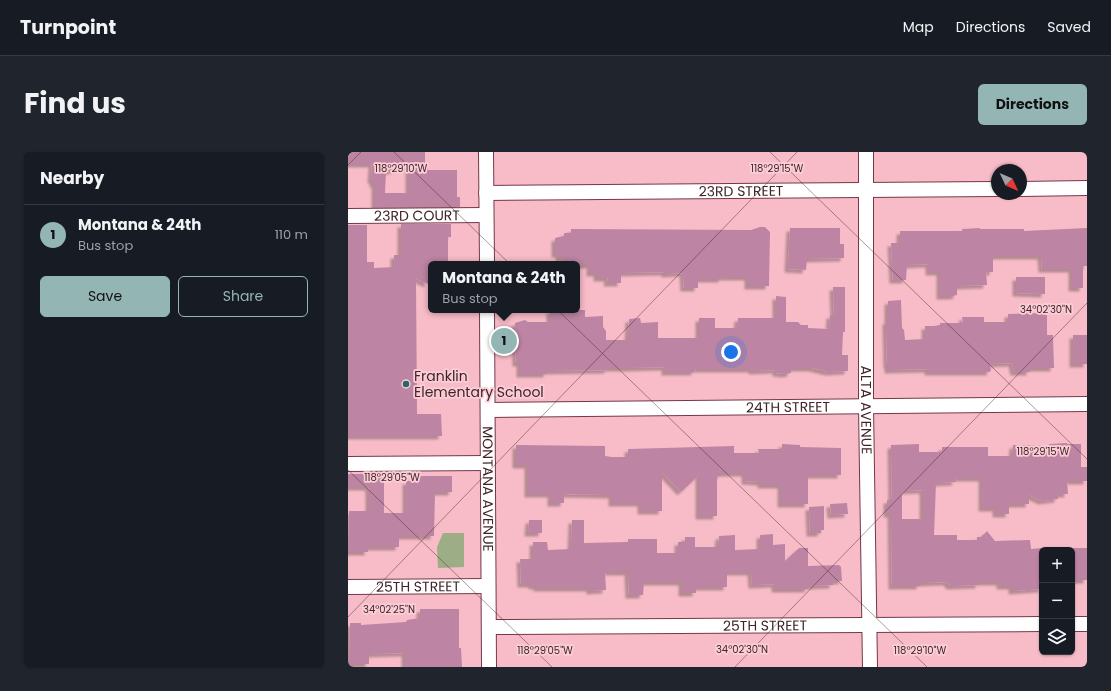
<!DOCTYPE html>
<meta charset="utf-8">
<style>
body{margin:0;font-family:Poppins,sans-serif;background:#20242c;color:#f1f3f6}
.controls{position:absolute;right:12px;bottom:12px;display:grid;overflow:hidden;border-radius:6px;box-shadow:0 1px 3px #0004}
.controls button{width:36px;height:36px;display:grid;place-items:center;padding:0;border:0;border-bottom:1px solid #363941;background:#171b24;color:#f1f3f6;font:20px sans-serif}
.compass{position:absolute;left:643px;top:12px;width:36px;height:36px;border-radius:50%;background:#171b24;box-shadow:0 1px 3px #0004;rotate:134deg}
.you{position:absolute;left:383px;top:200px;width:14px;height:14px;margin:-10px;border:3px solid #fff;border-radius:50%;background:#1a73e8;box-shadow:0 0 0 6px #1a73e833}
.badge{display:grid;place-items:center;width:26px;height:26px;border-radius:50%;background:#93b6b4;color:#111;font-size:13px;font-weight:700}
.pin{position:absolute;translate:-50% -50%;border:2px solid #fff;box-shadow:0 1px 4px #0006}
.popup{position:absolute;left:80px;top:109px;width:152px;height:52px;box-sizing:border-box;display:grid;place-content:center;border-radius:6px;background:#171b24;filter:drop-shadow(0 1px 3px #0005);font-size:13px;white-space:nowrap;color:#9ea1a6}
.popup b{font-size:15px;color:#f1f3f6}
.popup::after{content:'';position:absolute;left:50%;top:100%;margin-left:-8px;border:8px solid transparent;border-top-color:#171b24}
.list{margin:0;padding:0;list-style:none}
h2{display:flex;justify-content:space-between;align-items:center;height:52px;margin:0;padding:0 16px;font-size:17px}
h2 small{font-size:13px;font-weight:400;color:#9ea1a6}
.list li{display:grid;grid-template-columns:26px 1fr auto;gap:12px;align-items:center;box-sizing:border-box;height:60px;padding:0 16px;border-top:1px solid #363941}
.list b{display:block;font-size:15px;white-space:nowrap}
.list p{margin:0;font-size:13px;white-space:nowrap;color:#9ea1a6}
.list em{font-size:13px;font-style:normal;color:#9ea1a6}
.actions{display:flex;gap:8px;padding:12px 16px}
.actions a{flex:1;padding:9px 0;border:1px solid #93b6b4;border-radius:6px;text-align:center;font-size:14px;color:#93b6b4}
.actions .main{background:#93b6b4;color:#111}
.icon{flex:none;width:22px;height:22px;fill:none;stroke:currentColor;stroke-width:2;stroke-linecap:round;stroke-linejoin:round}
.map{position:relative;flex:none;width:739px;height:515px;overflow:hidden;border-radius:6px}
header{display:flex;align-items:center;gap:24px;box-sizing:border-box;height:56px;padding:0 20px;background:#171b24;border-bottom:1px solid #363941}
header strong{font-size:19px}
nav{display:flex;gap:22px;margin-inline-start:auto;font-size:14px}
.intro{display:flex;align-items:center;justify-content:space-between;box-sizing:border-box;height:96px;padding:0 24px}
h1{margin:0;font-size:28px}
.button{padding:10px 18px;border-radius:6px;background:#93b6b4;color:#111;font-size:14px;font-weight:700}
main{display:flex;gap:24px;padding:0 24px}
aside{flex:1;background:#171b24;border-radius:6px;box-shadow:0 1px 3px #0004}
.map>svg:first-child{display:block}
.green{fill:#9dad85}
.building{fill:#bd84a3;fill-rule:evenodd;filter:url(#shadow)}
.lines{fill:none;stroke-linecap:round;stroke-linejoin:round}
.minor-casing{stroke:#753847;stroke-width:16}
.minor{stroke:#fff;stroke-width:14}
.ticks{fill:none;stroke:#41242b;stroke-width:1;stroke-opacity:0.45}
.poi-dot{fill:#216b63;stroke:#fbced6;stroke-width:1.5}
.labels{text-anchor:middle;dominant-baseline:central;stroke-width:3.5;stroke-linejoin:round;paint-order:stroke}
.street-label{font-size:14px;fill:#41242b;stroke:#fbced6}
.poi-label{font-size:14px;fill:#41242b;stroke:#fbced6;text-anchor:start}
.ticks-label{font-size:10px;text-anchor:middle;fill:#41242b;stroke:#fbced6;stroke-width:3.5;stroke-linejoin:round;paint-order:stroke}
</style>
<header>
<strong>Turnpoint</strong>
<nav><a>Map</a><a>Directions</a><a>Saved</a></nav>
</header>
<div class="intro"><h1>Find us</h1><a class="button">Directions</a></div>
<main>
<aside>
<h2>Nearby<small></small></h2>
<ul class="list">
<li><span class="badge">1</span><div><b>Montana &amp; 24th</b><p>Bus stop</p></div><em>110 m</em></li>
</ul>
<div class="actions"><a class="main">Save</a><a>Share</a></div>
</aside>
<div class="map">
<svg width="739" height="515" viewBox="0 0 739 515">
<defs>
<filter id="shadow"><feDropShadow dx="-3.5" dy="3.5" stdDeviation="1" flood-color="#0004"/></filter>
</defs>
<rect width="100%" height="100%" fill="#f8bcc8"/>
<path class="green" d="M95 381H116V415L90 416 89 395Z"/>
<path class="building" d="M0 0H77V15L80 16V18H109V45H112V55H27V32H25V28H23L24 12H0ZM61 14V41H37L38 20Z
M53 72H103V85H100V112H83V122H80V132L68 127 69 262H93L94 284H0V73H19V110H26V116L46 115V103H53Z
M412 75H417L422 80 421 134H400V125H375L373 127H350V136H336L335 121 317 122V120L273 121V131H259L260 126H249V121H242V113H229L226 110H218V106H211V102H207V86L216 84V81H223V77L403 78Z
M442 76H492V92H496V106L459 107 458 118 440 117Z
M632 76V77H676V79L739 76V114H735V136H724V117H694L693 104H645V120H638L639 133 609 134V143L605 144H592V120H581V112L559 113 558 128H545L543 91H552V79H614V77Z
M668 125H697V142L668 141Z
M485 135H497V180H495L494 203H500V219L481 220 464 216H443V221L438 222 428 221V218L404 219V217H348L346 220H317V215L281 216H260V218L199 219V222H172V211H168L167 171 177 168 180 170H202V158H237V165L255 164V175L258 179V188H280L281 167 292 166 293 171 310 170V186H351V166H367V176H389L390 166H428V144L438 145V170H450L453 173H460V176L481 177 482 163H486Z
M553 148 554 176 556 178 557 188 577 187V174H586L592 173V171H615L614 165H636V170H660V162L697 161V163H699V183H705L706 216H682V220H666L664 211 642 212 643 219 641 220H580V217L540 218V213H539L538 169H540V149Z
M725 183H739V212H725Z
M719 291V292H733V315H739V329H719L720 342H710V347L694 349 681 343V352H661V362H648V356H634V326H607L608 330 588 331 586 383H609V388H629V385H633L639 379 647 389 682 388 683 397 694 396V437L664 439V434H652V430H631V433L602 434 599 430 572 431V434H544L543 362H539V348H544L543 293 571 292V300H594V295H640V304H664L665 293 701 294V292ZM575 338V367H554V339Z
M434 292 452 293V295L493 296V323H460V352H433V333H413V330L397 329V321H373V324H369V364H351V323L333 340 314 320V359H293V351H264V343L216 342V351H203V342H180V313H168V293L257 294V304L264 305H280V297L386 294V301H411L410 297H434Z
M20 320H36V361H58V329H67V325L72 324H104V340H87L86 384H51V395H20V400H0L1 359H21V337L20 335H0V322H20Z
M499 351 500 362 483 363 482 352Z
M476 354V378H473V381H462L461 355Z
M181 368H194V381H180Z
M224 368H236V391L280 390V387H309V401H330V390H337V385H347V395H370L371 384 387 383V398L412 397V383L425 382V393L437 392V409L451 396H460V414L491 413 493 415 494 429H485V433L460 434V437H427V432L404 433 403 420H379V435H348V441H334V430H296L295 443H281L280 420H257L258 438 242 439V436H189V434H184V432H173L172 407H185V390H199L200 398 223 397Z
M725 396H739V428H727V425H726Z
M72 457H111V496H113L114 515H57V501L21 502V512H1L2 471H13V473L58 470 59 468 72 466Z"/>
<g class="lines">
<defs>
<g id="minor">
<path d="M138 0 139 112"/>
<path id="s1" d="M518 0V254L522 515"/>
<path d="M673 37 739 36"/>
<path id="s2" d="M138 41 649 37"/>
<path id="s3" d="M0 64 138 63"/>
<path id="s4" d="M139 158 141 515"/>
<path id="s5" d="M140 258 739 252"/>
<path d="M0 312 140 311"/>
<path id="s6" d="M0 435 140 434"/>
<path d="M724 472H739"/>
<path id="s7" d="M141 475 694 472"/>
</g>
</defs>
<use href="#minor" class="minor-casing"/>
<use href="#minor" class="minor"/>
</g>
<path class="ticks" d="M46 0 579 515M422 0 739 307M0 13 13 0M0 318 204 515M0 465 449 0M387 515 739 151"/>
<circle class="poi-dot" cx="58" cy="232" r="4"/>
<g class="labels">
<g class="street-label">
<text stroke="none"><textPath href="#s2" startOffset="255">23RD STREET</textPath></text>
<text stroke="none"><textPath href="#s3" startOffset="69">23RD COURT</textPath></text>
<text stroke="none"><textPath href="#s5" startOffset="300">24TH STREET</textPath></text>
<text stroke="none"><textPath href="#s1" startOffset="258">ALTA AVENUE</textPath></text>
<text stroke="none"><textPath href="#s4" startOffset="179">MONTANA AVENUE</textPath></text>
<text stroke="none"><textPath href="#s6" startOffset="70">25TH STREET</textPath></text>
<text stroke="none"><textPath href="#s7" startOffset="276">25TH STREET</textPath></text>
</g>
<g class="poi-label">
<text x="66" y="224">Franklin<tspan x="66" dy="16">Elementary School</tspan></text>
</g>
</g>
<g class="ticks-label">
<text x="53" y="20">118°29'10"W</text>
<text x="429" y="20">118°29'15"W</text>
<text x="698" y="161">34°02'30"N</text>
<text x="695" y="303">118°29'15"W</text>
<text x="44" y="329">118°29'05"W</text>
<text x="41" y="461">34°02'25"N</text>
<text x="394" y="501">34°02'30"N</text>
<text x="197" y="502">118°29'05"W</text>
<text x="572" y="502">118°29'10"W</text>
</g>
</svg>
<div class="controls">
<button>+</button>
<button>−</button>
<button><svg class="icon" aria-label="layers" viewBox="0 0 24 24"><path d="M12 4l9 5-9 5-9-5zM3 14l9 5 9-5"/></svg></button>
</div>
<svg class="compass" viewBox="-18 -18 36 36"><path d="M0-13l5 13h-10z" fill="#e53935"/><path d="M0 13l5-13h-10z" fill="#9ea1a6"/></svg>
<div class="you"></div>
<div class="pin badge" style="left:156px;top:189px">1</div>
<div class="popup"><b>Montana &amp; 24th</b>Bus stop</div>
</div>
</main>
